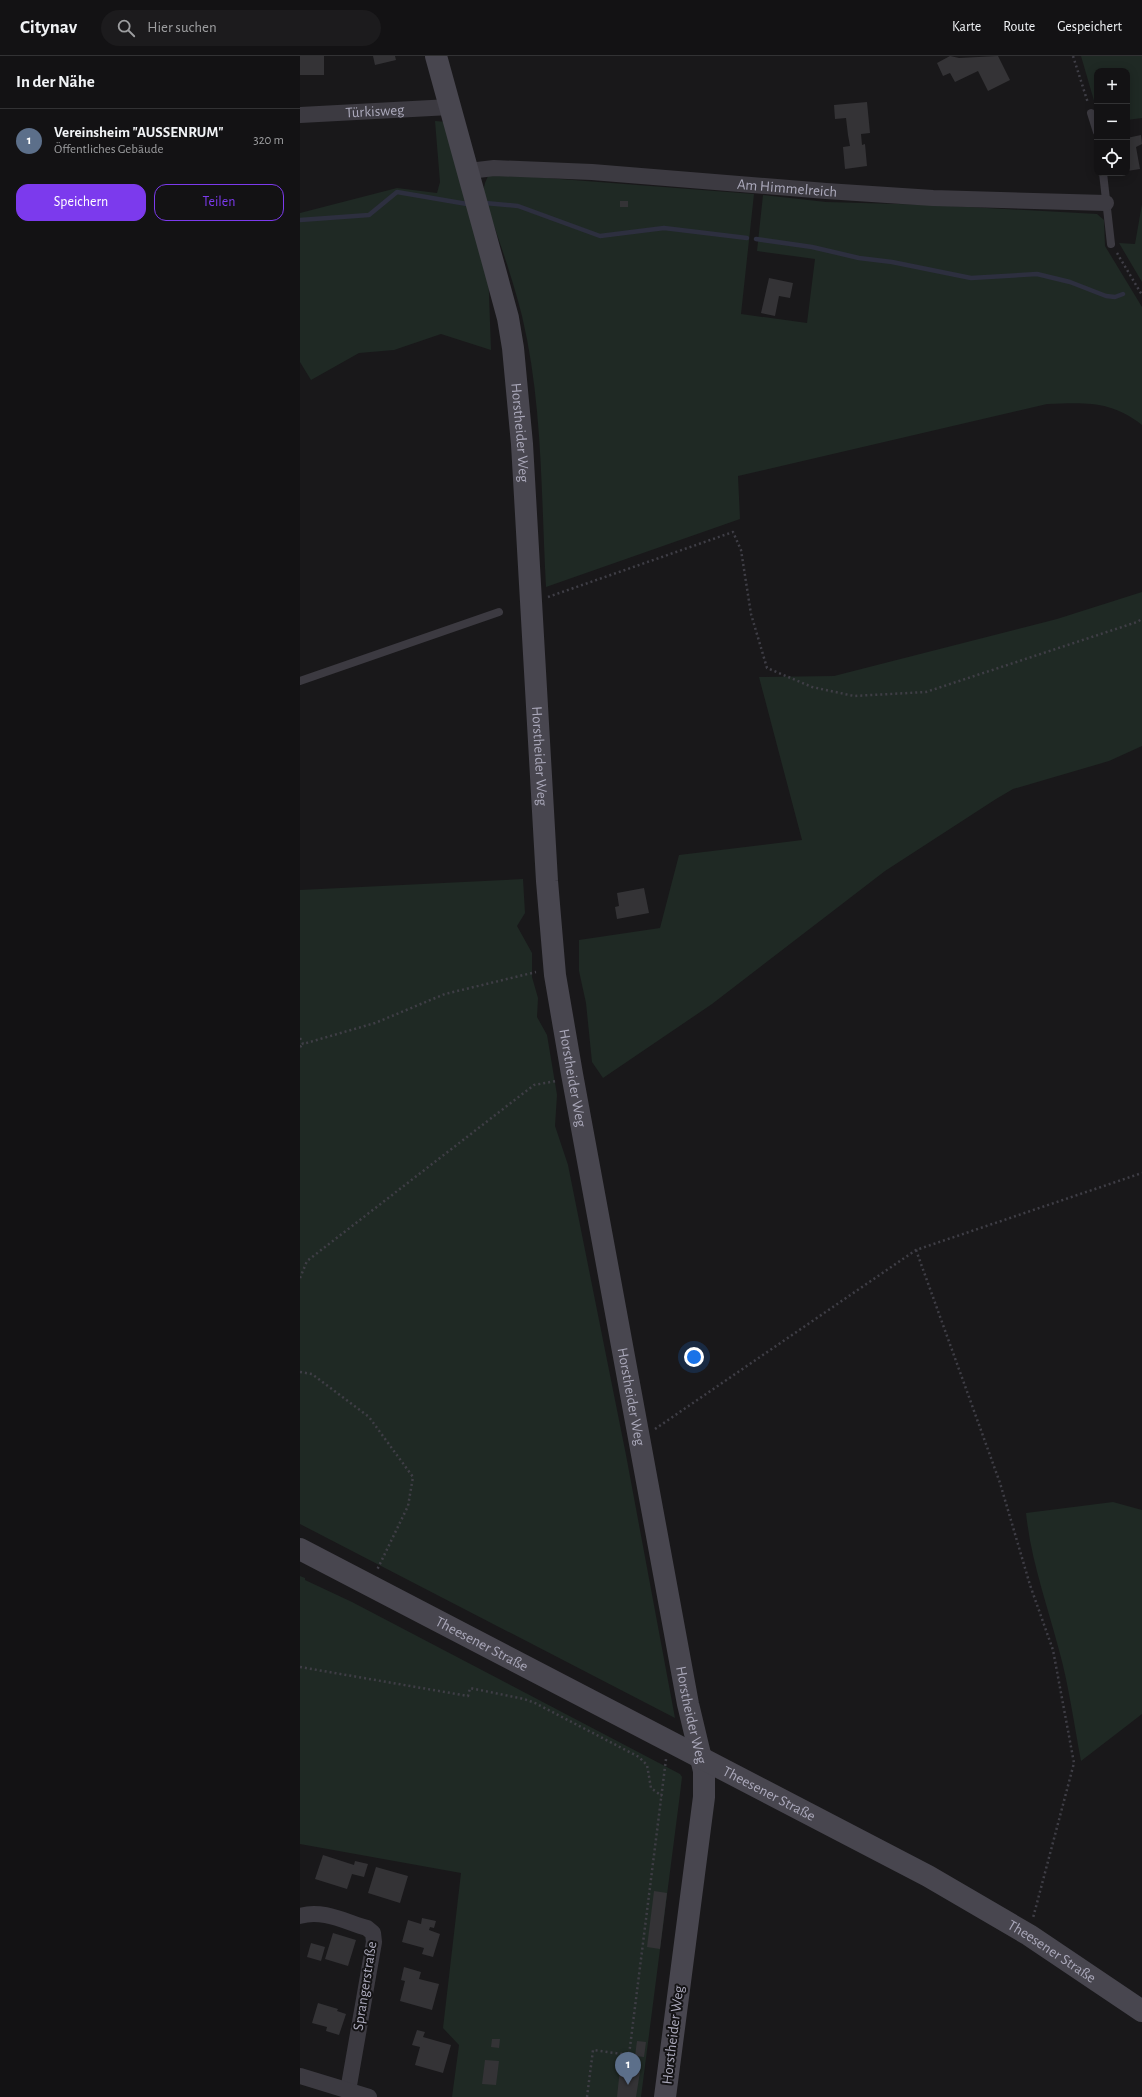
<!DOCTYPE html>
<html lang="de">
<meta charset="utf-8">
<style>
body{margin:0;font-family:"Alegreya Sans",sans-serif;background:#1c1b1d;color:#f1f3f6}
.controls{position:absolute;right:12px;top:12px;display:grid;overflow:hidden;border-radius:8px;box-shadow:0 2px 10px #0003}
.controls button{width:36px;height:36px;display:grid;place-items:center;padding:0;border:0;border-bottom:1px solid #323234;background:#131214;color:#f1f3f6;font:20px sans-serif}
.you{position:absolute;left:394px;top:1301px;width:14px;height:14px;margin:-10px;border:3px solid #fff;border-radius:50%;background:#1a73e8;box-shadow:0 0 0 6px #1a73e833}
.badge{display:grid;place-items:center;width:26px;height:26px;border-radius:50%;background:#7c3aed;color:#fff;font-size:13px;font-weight:700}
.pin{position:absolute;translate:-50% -33px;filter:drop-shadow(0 1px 2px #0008)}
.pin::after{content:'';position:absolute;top:21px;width:14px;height:12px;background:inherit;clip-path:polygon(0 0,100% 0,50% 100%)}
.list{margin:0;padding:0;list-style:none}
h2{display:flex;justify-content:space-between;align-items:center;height:52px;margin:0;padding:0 16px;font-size:17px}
h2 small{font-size:13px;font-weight:400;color:#9d9ea0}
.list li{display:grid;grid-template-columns:26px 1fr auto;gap:12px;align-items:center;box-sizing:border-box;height:64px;padding:0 16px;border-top:1px solid #323234}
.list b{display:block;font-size:15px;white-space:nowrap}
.list p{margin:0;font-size:13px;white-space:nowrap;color:#9d9ea0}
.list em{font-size:13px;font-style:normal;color:#9d9ea0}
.actions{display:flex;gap:8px;padding:12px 16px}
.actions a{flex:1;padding:9px 0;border:1px solid #7c3aed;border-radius:12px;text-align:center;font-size:14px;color:#7c3aed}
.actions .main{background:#7c3aed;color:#fff}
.icon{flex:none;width:22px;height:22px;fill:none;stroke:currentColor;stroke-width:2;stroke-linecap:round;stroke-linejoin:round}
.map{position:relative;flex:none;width:842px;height:2041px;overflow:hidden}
header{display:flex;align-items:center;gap:24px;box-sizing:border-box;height:56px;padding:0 20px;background:#131214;border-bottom:1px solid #323234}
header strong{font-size:19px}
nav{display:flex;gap:22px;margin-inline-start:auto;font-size:14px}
.search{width:280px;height:36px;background:#1c1b1d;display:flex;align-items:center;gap:10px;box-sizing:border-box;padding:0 14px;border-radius:22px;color:#9d9ea0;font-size:15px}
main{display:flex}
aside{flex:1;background:#131214}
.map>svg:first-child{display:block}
.green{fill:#1f2924}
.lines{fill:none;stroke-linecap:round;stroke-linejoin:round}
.stream{stroke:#2d2f3f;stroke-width:4.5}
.building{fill:#343336}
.path{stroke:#3f3e46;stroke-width:2.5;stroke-dasharray:2 3;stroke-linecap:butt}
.lane{stroke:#3c3a41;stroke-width:8}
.street{stroke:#3c3a41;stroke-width:16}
.secondary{stroke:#48464f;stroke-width:22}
.labels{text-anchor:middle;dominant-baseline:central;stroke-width:4;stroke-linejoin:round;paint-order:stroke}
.street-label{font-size:15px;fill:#aba9bb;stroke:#141315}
</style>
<header>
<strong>Citynav</strong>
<div class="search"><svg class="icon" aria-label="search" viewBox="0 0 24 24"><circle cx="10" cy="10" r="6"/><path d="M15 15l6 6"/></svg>Hier suchen</div>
<nav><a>Karte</a><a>Route</a><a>Gespeichert</a></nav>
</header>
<main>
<aside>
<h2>In der Nähe<small></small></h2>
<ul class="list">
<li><span class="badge" style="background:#5c6f8a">1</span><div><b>Vereinsheim &quot;AUSSENRUM&quot;</b><p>Öffentliches Gebäude</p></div><em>320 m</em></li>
</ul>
<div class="actions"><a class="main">Speichern</a><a>Teilen</a></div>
</aside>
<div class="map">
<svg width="842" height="2041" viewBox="0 0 842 2041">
<rect width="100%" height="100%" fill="#19181a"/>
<path class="green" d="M781 0H842V62L827 64V15H797V55Z
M135 65 147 66 188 211 191 294 141 278 94 294 59 297 11 324 0 306V157L97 132 137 137 140 126Z
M196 118 454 138 441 258 507 267 515 203 457 195 463 139 526 146 634 149 797 158 804 164 805 190 842 251V369C810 344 785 347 747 348L438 420 440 463 246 531C241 441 243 348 222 260 212 219 196 177 183 136L185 127 188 120Z
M842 148V226L819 187 835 188Z
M842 536V690L809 705 713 733 696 743 585 815 412 948 303 1022 292 1006 286 947 279 915V884L360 872 379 799 502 784 459 621 534 620 757 563Z
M223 823 225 857 217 870 232 897V921L238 942 237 961 247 979 257 1039 255 1070 268 1109 326 1399 375 1662 0 1468V834Z
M813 1446 842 1454V1658L781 1705C774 1668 769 1630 759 1594 747 1548 731 1505 726 1457Z
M0 1520 5 1522V1524L52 1546 380 1718 382 1721 380 1738 341 2041H152L159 1989 143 1972 161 1817 0 1788Z"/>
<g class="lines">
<path class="stream" d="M185 147 218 150 300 180 364 172 447 182
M0 164 69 159 97 136 167 148
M456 183 512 191 559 202 592 206 671 222 737 218 770 226 806 240 815 241 823 238"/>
</g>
<path class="building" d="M0 0H24V19H0Z
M73 0H95L96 4 75 9Z
M650 0 659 2 698 0 710 24 688 35 678 15 655 26 650 17 643 20 637 7Z
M567 46 570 77 561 78 562 89 565 88 567 110 545 113 543 91 550 90 548 79 546 62 535 63 534 49Z
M841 79 842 88 836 91 840 113 827 115V82Z
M320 145H328V151H320Z
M469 222 493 227 490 242 479 240 475 260 461 257Z
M344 832 349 857 317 863 315 851 319 850 317 837Z
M23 1799 54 1809 55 1805 68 1808 64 1821 52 1818 47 1833 15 1823Z
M76 1811 108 1820 100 1847 68 1837Z
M354 1835 367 1837 360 1893 347 1891Z
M122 1862 136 1865 134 1872 130 1871 129 1874 140 1878 133 1901 122 1898 124 1892 102 1886 108 1864 121 1868Z
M33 1877 56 1884 48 1910 25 1903Z
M11 1887 25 1891 21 1905 7 1901Z
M104 1911 121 1916 119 1923 139 1928 132 1954 100 1945 105 1925 101 1924Z
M18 1947 38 1953 37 1955 46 1958 39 1979 26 1975 27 1971 12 1967Z
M117 1974 125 1976 123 1981 151 1989 143 2017 115 2009 120 1991 112 1989Z
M192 1983H200L199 1992 191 1991Z
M337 1985 346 1986 344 2001 335 2000Z
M185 2004 199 2005 196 2029 182 2028Z
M320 2013 340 2016 336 2041H317Z"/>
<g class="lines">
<path class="path" d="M773 0 788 47
M817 197 842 239
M248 541 433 476 441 494 451 558 467 612 512 631 554 640 626 636 837 566 842 563
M0 982 3 988 75 967 145 938 236 916
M0 991 3 988
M616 1194 700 1427 730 1529 753 1594 774 1707 733 1862
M0 1222 7 1205 234 1029 256 1025
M0 1316 12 1318 69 1361 113 1421 108 1450 77 1514
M355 1373 616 1194 842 1117
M0 1611 168 1640 170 1632 224 1643 235 1647 339 1701 347 1709 351 1732 362 1740
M287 2041 293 1994 329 1999 366 1703"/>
<path class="lane" d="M791 57 797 76
M803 117 811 188
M0 625 199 556"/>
<g class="street">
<path id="s1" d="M0 59 150 51"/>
<path id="s2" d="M169 115 194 112 292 116 526 135 633 142 806 147"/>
<path d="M0 1860C22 1853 46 1866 67 1872L73 1877 74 1886 48 2035"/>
<path d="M0 2020 69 2041"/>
</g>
<g class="secondary">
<path id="s3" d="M136 0 195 214 208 262 213 292 222 388 247 825 255 919 272 1018 388 1648 404 1715V1741L365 2041"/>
<path id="s4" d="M0 1493 628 1820 729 1879 842 1955"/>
</g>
</g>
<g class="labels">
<g class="street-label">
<text stroke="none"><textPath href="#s1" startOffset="75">Türkisweg</textPath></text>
<text stroke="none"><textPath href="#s2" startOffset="319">Am Himmelreich</textPath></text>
<text stroke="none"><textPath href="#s3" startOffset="387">Horstheider Weg</textPath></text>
<text stroke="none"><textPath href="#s3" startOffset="711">Horstheider Weg</textPath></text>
<text stroke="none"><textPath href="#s3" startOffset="1035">Horstheider Weg</textPath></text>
<text stroke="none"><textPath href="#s3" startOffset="1359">Horstheider Weg</textPath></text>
<text stroke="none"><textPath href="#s4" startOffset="205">Theesener Straße</textPath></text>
<text stroke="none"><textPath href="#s3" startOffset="1683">Horstheider Weg</textPath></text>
<text stroke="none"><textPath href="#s4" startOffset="529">Theesener Straße</textPath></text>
<text stroke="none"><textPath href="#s4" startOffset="853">Theesener Straße</textPath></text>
<text transform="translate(65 1930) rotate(-81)">Sprangerstraße</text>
<text transform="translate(373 1979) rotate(-83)">Horstheider Weg</text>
</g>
</g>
</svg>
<div class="controls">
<button>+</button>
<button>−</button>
<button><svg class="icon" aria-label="locate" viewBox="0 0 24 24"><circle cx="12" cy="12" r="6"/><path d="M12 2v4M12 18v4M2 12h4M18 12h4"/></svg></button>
</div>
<div class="you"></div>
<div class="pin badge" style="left:328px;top:2029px;background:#5c6f8a">1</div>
</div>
</main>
